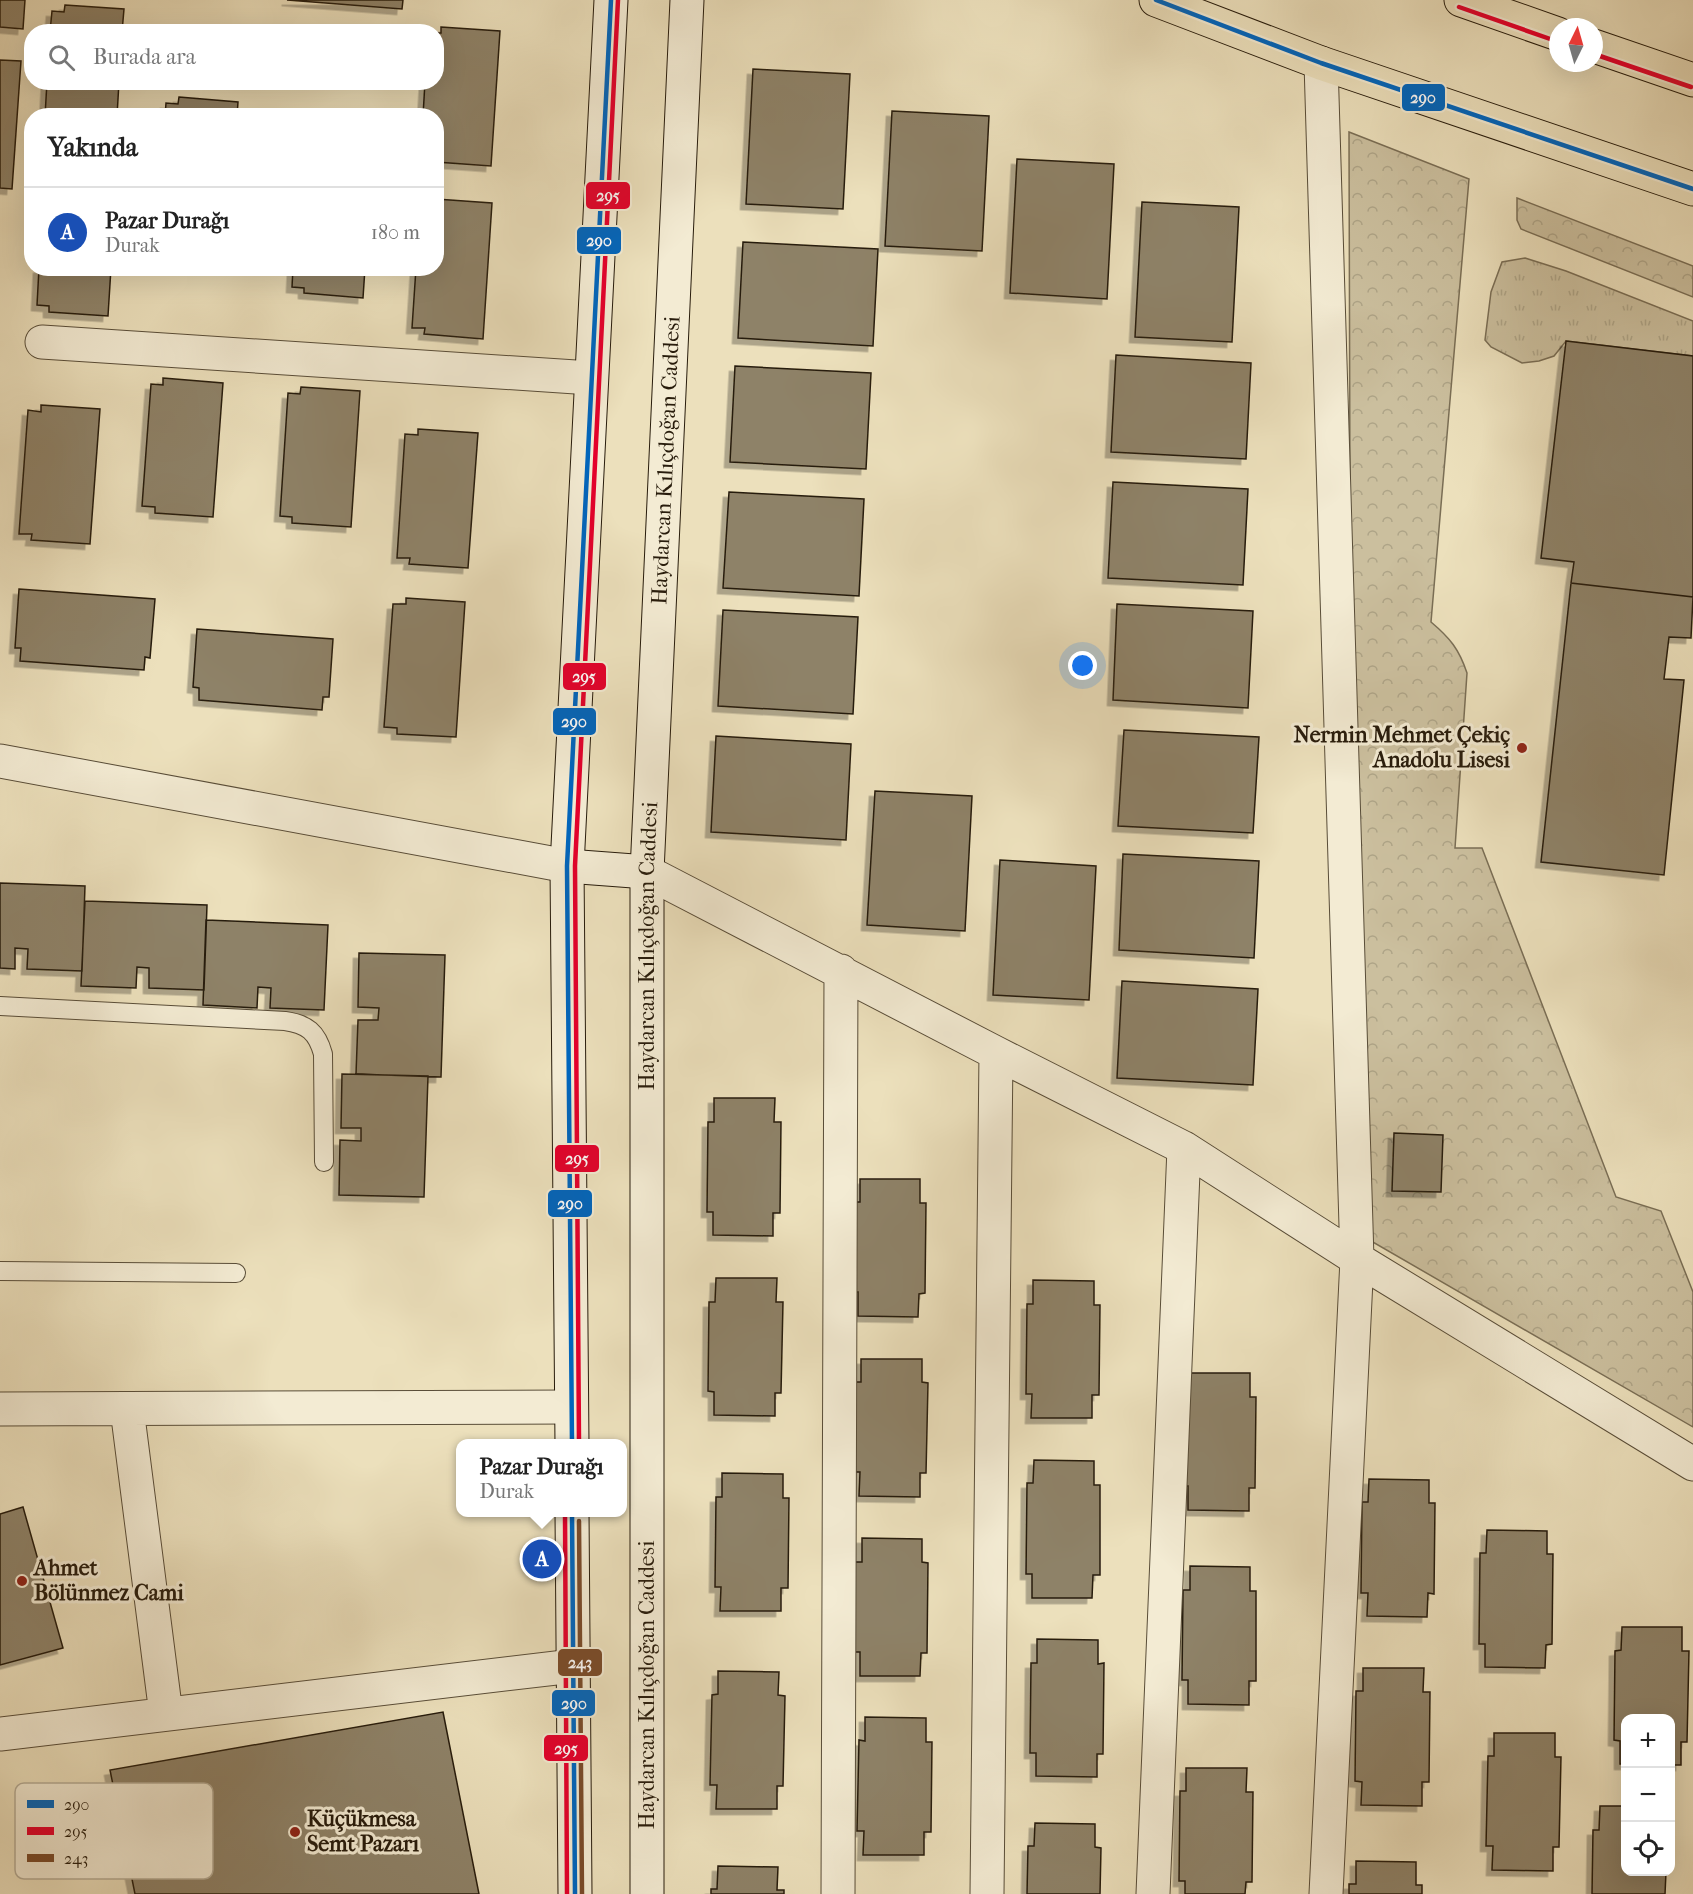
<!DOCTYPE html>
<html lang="tr">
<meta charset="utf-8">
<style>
body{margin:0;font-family:"IM FELL French Canon",serif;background:#f2f2f2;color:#222}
.controls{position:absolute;right:18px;bottom:18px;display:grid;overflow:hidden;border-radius:12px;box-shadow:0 6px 24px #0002}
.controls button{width:54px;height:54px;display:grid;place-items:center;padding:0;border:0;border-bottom:2px solid #e0e0e0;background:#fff;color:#222;font:30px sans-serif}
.compass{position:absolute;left:1549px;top:18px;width:54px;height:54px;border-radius:50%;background:#fff;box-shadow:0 6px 24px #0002;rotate:5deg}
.you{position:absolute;left:1083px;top:666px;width:21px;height:21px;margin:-15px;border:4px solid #fff;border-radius:50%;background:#1a73e8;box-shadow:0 0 0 9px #1a73e833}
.badge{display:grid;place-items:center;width:39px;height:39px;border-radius:50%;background:#0f766e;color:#fff;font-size:20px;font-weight:700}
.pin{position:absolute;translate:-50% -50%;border:3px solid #fff;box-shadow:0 2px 6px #0006}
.popup{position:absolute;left:456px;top:1439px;width:171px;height:78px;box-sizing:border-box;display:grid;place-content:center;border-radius:12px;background:#fff;filter:drop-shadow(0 2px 4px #0005);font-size:20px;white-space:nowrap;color:#767676}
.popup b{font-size:22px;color:#222}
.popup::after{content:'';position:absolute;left:50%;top:100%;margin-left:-12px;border:12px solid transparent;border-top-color:#fff}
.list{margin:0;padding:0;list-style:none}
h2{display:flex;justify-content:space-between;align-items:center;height:78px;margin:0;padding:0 24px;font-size:26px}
h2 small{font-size:20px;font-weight:400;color:#767676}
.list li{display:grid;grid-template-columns:39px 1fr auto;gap:18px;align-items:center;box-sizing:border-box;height:90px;padding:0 24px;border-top:2px solid #e0e0e0}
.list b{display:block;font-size:22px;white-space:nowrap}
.list p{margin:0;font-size:20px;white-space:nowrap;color:#767676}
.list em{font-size:20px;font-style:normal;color:#767676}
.icon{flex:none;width:33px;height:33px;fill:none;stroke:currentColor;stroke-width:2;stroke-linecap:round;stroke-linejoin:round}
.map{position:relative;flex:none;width:1693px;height:1894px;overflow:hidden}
.search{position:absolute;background:#fff;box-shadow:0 6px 24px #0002;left:24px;top:24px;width:420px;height:66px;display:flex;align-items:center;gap:15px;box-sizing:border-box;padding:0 21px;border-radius:24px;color:#767676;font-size:22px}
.panel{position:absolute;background:#fff;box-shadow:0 6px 24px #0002;left:24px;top:108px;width:420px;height:168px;border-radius:24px}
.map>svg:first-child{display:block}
.grass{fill:url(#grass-tufts);stroke:#7a6e55;stroke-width:1.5}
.forest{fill:url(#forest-crowns);stroke:#7a6e55;stroke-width:1.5}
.building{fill:#8e8268;stroke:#281c0c;stroke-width:1.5;filter:url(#shadow)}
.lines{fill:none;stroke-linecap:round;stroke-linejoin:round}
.service-casing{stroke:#594d38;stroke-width:20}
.minor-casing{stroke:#594d38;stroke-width:35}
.secondary-casing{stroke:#281c0c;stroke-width:35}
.primary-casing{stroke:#281c0c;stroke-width:35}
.service{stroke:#f3ebd3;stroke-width:18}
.minor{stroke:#f3ebd3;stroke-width:33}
.secondary{stroke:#f3ebd3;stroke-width:33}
.primary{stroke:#ece0bc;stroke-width:33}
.bus-1-casing{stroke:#f3ebd3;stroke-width:9}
.bus-2-casing{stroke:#f3ebd3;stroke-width:9}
.bus-3-casing{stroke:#f3ebd3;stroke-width:9}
.bus-1{stroke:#0065bd;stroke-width:4.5}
.bus-2{stroke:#e4002b;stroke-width:4.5}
.bus-3{stroke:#7a4b2a;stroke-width:4.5}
.poi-dot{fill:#8f2418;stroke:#f3ebd3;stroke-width:2}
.labels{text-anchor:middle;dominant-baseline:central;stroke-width:6;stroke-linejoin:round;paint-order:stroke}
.street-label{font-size:22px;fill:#281c0c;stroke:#f3ebd3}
.poi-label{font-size:22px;font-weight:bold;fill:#281c0c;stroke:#f3ebd3;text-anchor:start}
.key{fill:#f3ebd3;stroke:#b6ad97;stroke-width:1.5}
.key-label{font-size:16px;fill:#281c0c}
.line-badge{stroke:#f3ebd3;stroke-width:2}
.badge-label{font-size:16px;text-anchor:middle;font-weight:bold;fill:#fff}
</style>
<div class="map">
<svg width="1693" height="1894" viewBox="0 0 1693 1894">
<defs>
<pattern id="grass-tufts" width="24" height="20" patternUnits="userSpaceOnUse" patternTransform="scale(1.5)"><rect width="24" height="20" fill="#cbbf9e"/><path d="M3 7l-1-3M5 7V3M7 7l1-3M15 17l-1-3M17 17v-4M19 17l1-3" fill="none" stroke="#aea487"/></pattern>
<pattern id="forest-crowns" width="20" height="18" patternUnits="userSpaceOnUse" patternTransform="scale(1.5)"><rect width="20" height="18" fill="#cbbf9e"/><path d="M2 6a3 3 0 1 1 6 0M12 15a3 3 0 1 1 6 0" fill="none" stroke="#aea487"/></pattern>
<filter id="shadow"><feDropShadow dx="-5.5" dy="5.5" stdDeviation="0" flood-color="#0004"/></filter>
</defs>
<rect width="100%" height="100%" fill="#ece0bc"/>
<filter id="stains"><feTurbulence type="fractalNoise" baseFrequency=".00333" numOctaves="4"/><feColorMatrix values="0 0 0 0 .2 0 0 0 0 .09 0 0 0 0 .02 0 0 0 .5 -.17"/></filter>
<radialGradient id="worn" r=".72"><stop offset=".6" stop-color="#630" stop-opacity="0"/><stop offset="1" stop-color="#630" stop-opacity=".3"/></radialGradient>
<path class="grass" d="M1525 258 1566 271 1693 321V356L1566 341 1554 356 1539 361 1522 363 1491 347 1485 340 1491 292 1502 262Z"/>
<path class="forest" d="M1349 132 1469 179 1431 622C1450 638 1459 649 1467 673L1455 848H1482L1616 1197 1661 1211 1693 1292V1427L1352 1230Z
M1517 198 1693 266V297L1521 229 1517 220Z"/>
<path class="building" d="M0 0H25L23 29 0 27Z
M287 0H403L402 9Z
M65 5 124 9 122 32H50L52 11 64 12Z
M441 27 500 31 491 166 436 162V116H423L425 82H436V33H441Z
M0 60 21 61 12 189 0 188Z
M753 69 850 74 843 209 746 204Z
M47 82H119L117 116H45Z
M179 97 238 102 237 116H165L166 103 178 104Z
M892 111 989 116 982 251 885 246Z
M1017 159 1114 164 1107 299 1010 293Z
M436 199 492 203 483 339 424 334 425 328H412L416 268H436Z
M1142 202 1239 207 1232 342 1135 337Z
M743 242 878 249 873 346 738 338Z
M39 268H111L108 316 49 312V306L37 305Z
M293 268H365L363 298 304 293V288L292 287Z
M1566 341 1693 356V597L1571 583 1574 562 1541 558Z
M1116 355 1251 363 1246 459 1111 452Z
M735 366 871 373 866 469 730 462Z
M163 378 223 383 213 517 155 513V507L142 506 151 384 163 385Z
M301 387 360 391 351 527 292 523V517L280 516 288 393 300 394Z
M41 405 100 409 90 544 31 540 32 534H19L28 410 41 412Z
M418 429 478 433 468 568 409 564 410 558H397L405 434 418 435Z
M1113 482 1248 489 1243 585 1108 578Z
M729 492 864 499 859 596 723 588Z
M1571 583 1693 597 1691 638 1669 637 1664 679 1684 680 1664 875 1541 862Z
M19 589 155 599 150 658 145 657 144 670 20 661 21 648H15Z
M406 598 465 602 456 737 397 734V728L384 727 393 604H406Z
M1117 604 1253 611 1248 708 1113 700Z
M723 610 858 617 853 714 718 706Z
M197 629 333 639 329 697H323L322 710 199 700V688L193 687Z
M1124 730 1259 737 1253 833 1118 826Z
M716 736 851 744 846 840 711 832Z
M875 791 972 796 965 931 867 925Z
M1123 854 1259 861 1254 958 1119 950Z
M1000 860 1096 866 1089 1000 993 995Z
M0 883 85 886 82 971 27 969 28 949 15 948V969L0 968Z
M85 901 207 905 204 990 149 988V968L137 967 136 988 81 986Z
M206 920 328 925 324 1010 270 1008 271 988 258 987 257 1008 203 1005Z
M359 953 445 955 441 1077 356 1074 358 1020H378L379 1008 358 1007Z
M1122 981 1258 989 1253 1085 1117 1078Z
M342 1074 428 1076 424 1197 339 1195 340 1140 361 1141V1128H341Z
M714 1098H775L774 1122H781L780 1213H773V1236L713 1235V1212H707L708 1122H714Z
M1394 1133 1443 1135 1441 1192 1392 1191Z
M860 1179H920V1203H926L925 1293 919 1294 918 1317 858 1316V1292H852L853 1202H860Z
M716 1278H777L776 1302H783L781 1393H775V1416L714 1415V1392L708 1391 709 1302H715Z
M1033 1280 1094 1281V1305H1100L1099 1395H1092V1418H1031L1032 1394H1026L1027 1304H1033Z
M861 1359H922V1382L928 1383 926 1473H920V1497L859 1496 860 1472H853L854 1382H861Z
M1189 1373H1250V1397H1256L1255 1488H1249V1511L1188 1510V1486H1182Z
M1034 1460 1094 1461V1485H1100V1575H1093L1092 1598H1032V1574H1026L1027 1483H1033Z
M722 1473 783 1474V1498H789L788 1588H781V1611H720L721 1587H715L716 1497H722Z
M1369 1479 1429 1480V1503H1435L1434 1594 1428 1593 1427 1617 1367 1616 1368 1593H1361L1362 1502H1368Z
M23 1507 63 1648 0 1665V1514Z
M1487 1530 1547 1531V1554H1553L1552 1644 1546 1645 1545 1668 1485 1667V1644H1479L1480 1553H1486Z
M862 1538 922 1539V1562L928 1563 927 1653H921L920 1676H860V1652H854L855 1562H862Z
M1190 1566 1250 1567V1591H1256V1681H1249V1705L1188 1704V1680H1182L1183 1590H1190Z
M1622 1627H1682V1651H1689L1687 1742H1681V1765H1670V1718H1626V1764H1620V1741L1614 1740 1615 1651 1621 1650Z
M1037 1639 1098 1640V1664L1104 1663 1103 1754H1097V1777L1036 1776V1753H1030L1031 1663H1037Z
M1363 1668H1424L1423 1692H1430L1429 1782H1422V1806L1361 1805 1362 1782 1355 1781 1356 1691H1363Z
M718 1671 779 1672 778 1695 785 1696 783 1786H777V1809H716L717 1785H710L712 1695 718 1694Z
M443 1712 479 1894H135L110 1770Z
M865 1717 926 1718V1742H932L931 1832H924V1855H863L864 1831H857L859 1740 865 1741Z
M1494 1733H1555V1757H1561L1559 1847H1553V1871L1492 1870 1493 1846H1486L1488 1756H1494Z
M1186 1768H1247L1246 1792H1253L1252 1882H1246L1245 1894H1185V1881H1179L1180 1791H1186Z
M1600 1806H1626V1872H1666L1665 1894H1592L1593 1830H1599Z
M1035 1823 1095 1824V1847L1101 1848 1100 1894H1027L1028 1846H1034Z
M1356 1861 1416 1862V1885H1422V1894H1349V1884H1356Z
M718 1866 778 1867 777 1890H784V1894H711V1889H717Z"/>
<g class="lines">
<defs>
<path id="service" d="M0 1006 285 1021C307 1024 317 1032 323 1054L324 1162
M0 1271 236 1273"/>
<path id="minor" d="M1321 63 1357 1259 1326 1894
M42 342 591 378
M0 761 567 866
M647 872 996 1053 1184 1148 1357 1259 1693 1464
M0 1409 571 1407
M127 1409 166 1714
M0 1734 573 1666
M838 1894 841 971
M987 1894 996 1053
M1153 1894 1184 1148"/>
<g id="secondary">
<path d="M567 866 647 872"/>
<path d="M572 1444 567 866 611 0"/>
<path d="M572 1512 575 1894"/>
<path id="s1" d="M647 1894V872L687 0"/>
</g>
<path id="primary" d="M1156 0 1321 63 1693 189
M1461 0 1558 34
M1594 46 1693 80"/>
</defs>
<use href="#service" class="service-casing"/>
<use href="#minor" class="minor-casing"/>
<use href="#secondary" class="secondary-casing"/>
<use href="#primary" class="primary-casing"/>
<use href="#service" class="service"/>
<use href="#minor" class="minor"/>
<use href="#secondary" class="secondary"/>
<use href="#primary" class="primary"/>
<defs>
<path id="bus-1" d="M1156 0 1321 63 1693 189
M572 1444 567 866 611 0
M572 1512 575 1894"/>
<path id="bus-2" d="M1459 7 1556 41
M1594 54 1691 87
M579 1444 575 866 618 0
M565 1512 567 1894"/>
<path id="bus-3" d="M579 1521 582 1894"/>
</defs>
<use href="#bus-1" class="bus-1-casing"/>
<use href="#bus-2" class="bus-2-casing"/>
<use href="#bus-3" class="bus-3-casing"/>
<use href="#bus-1" class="bus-1"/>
<use href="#bus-2" class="bus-2"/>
<use href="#bus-3" class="bus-3"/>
</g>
<g class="poi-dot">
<circle cx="1522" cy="748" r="6"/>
<circle cx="22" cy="1581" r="6"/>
<circle cx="295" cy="1832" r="6"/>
</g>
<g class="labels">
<g class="street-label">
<text stroke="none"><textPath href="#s1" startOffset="1434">Haydarcan Kılıçdoğan Caddesi</textPath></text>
<text stroke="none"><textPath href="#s1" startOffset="948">Haydarcan Kılıçdoğan Caddesi</textPath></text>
<text transform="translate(647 1685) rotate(-90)">Haydarcan Kılıçdoğan Caddesi</text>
</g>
<g class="poi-label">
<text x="1510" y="735" text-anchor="end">Nermin Mehmet Çekiç<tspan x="1510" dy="25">Anadolu Lisesi</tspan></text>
<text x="34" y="1568">Ahmet<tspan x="34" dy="25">Bölünmez Cami</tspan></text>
<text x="307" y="1819">Küçükmesa<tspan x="307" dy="25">Semt Pazarı</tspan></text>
</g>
</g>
<rect x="15" y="1783" width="198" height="96" rx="9" class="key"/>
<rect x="27" y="1800" width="27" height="8" fill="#0065bd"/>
<rect x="27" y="1827" width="27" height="8" fill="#e4002b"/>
<rect x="27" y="1854" width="27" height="8" fill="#7a4b2a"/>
<g class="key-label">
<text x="64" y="1810">290</text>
<text x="64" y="1837">295</text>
<text x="64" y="1864">243</text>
</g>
<g class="line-badge">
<rect x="1401" y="83" width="45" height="29" rx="6" fill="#0065bd"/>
<rect x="585" y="181" width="46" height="29" rx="6" fill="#e4002b"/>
<rect x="576" y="226" width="46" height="29" rx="6" fill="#0065bd"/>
<rect x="562" y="662" width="45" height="29" rx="6" fill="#e4002b"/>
<rect x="552" y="707" width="45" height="29" rx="6" fill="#0065bd"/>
<rect x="554" y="1144" width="46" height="29" rx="6" fill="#e4002b"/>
<rect x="547" y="1189" width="46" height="29" rx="6" fill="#0065bd"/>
<rect x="557" y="1648" width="46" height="29" rx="6" fill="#7a4b2a"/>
<rect x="551" y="1689" width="45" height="28" rx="6" fill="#0065bd"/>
<rect x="543" y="1734" width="46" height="28" rx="6" fill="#e4002b"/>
</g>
<g class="badge-label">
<text x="1423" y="103">290</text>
<text x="608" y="201">295</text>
<text x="599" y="246">290</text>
<text x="584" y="682">295</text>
<text x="574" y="727">290</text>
<text x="577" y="1164">295</text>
<text x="570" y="1209">290</text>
<text x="580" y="1668">243</text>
<text x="574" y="1709">290</text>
<text x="566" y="1754">295</text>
</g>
<rect width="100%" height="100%" filter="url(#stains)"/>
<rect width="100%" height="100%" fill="url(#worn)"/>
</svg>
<div class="controls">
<button>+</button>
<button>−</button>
<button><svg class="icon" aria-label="locate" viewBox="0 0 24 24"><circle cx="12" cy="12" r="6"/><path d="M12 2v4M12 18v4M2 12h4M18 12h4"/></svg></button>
</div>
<svg class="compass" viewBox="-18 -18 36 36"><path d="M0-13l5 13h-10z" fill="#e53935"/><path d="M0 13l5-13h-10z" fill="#767676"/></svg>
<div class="you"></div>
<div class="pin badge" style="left:542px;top:1559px;background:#1a4fb4">A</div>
<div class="popup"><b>Pazar Durağı</b>Durak</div>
<div class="search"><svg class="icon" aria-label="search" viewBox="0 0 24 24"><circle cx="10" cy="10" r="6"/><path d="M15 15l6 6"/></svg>Burada ara</div>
<section class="panel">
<h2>Yakında<small></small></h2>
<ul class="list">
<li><span class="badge" style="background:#1a4fb4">A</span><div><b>Pazar Durağı</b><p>Durak</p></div><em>180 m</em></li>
</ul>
</section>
</div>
